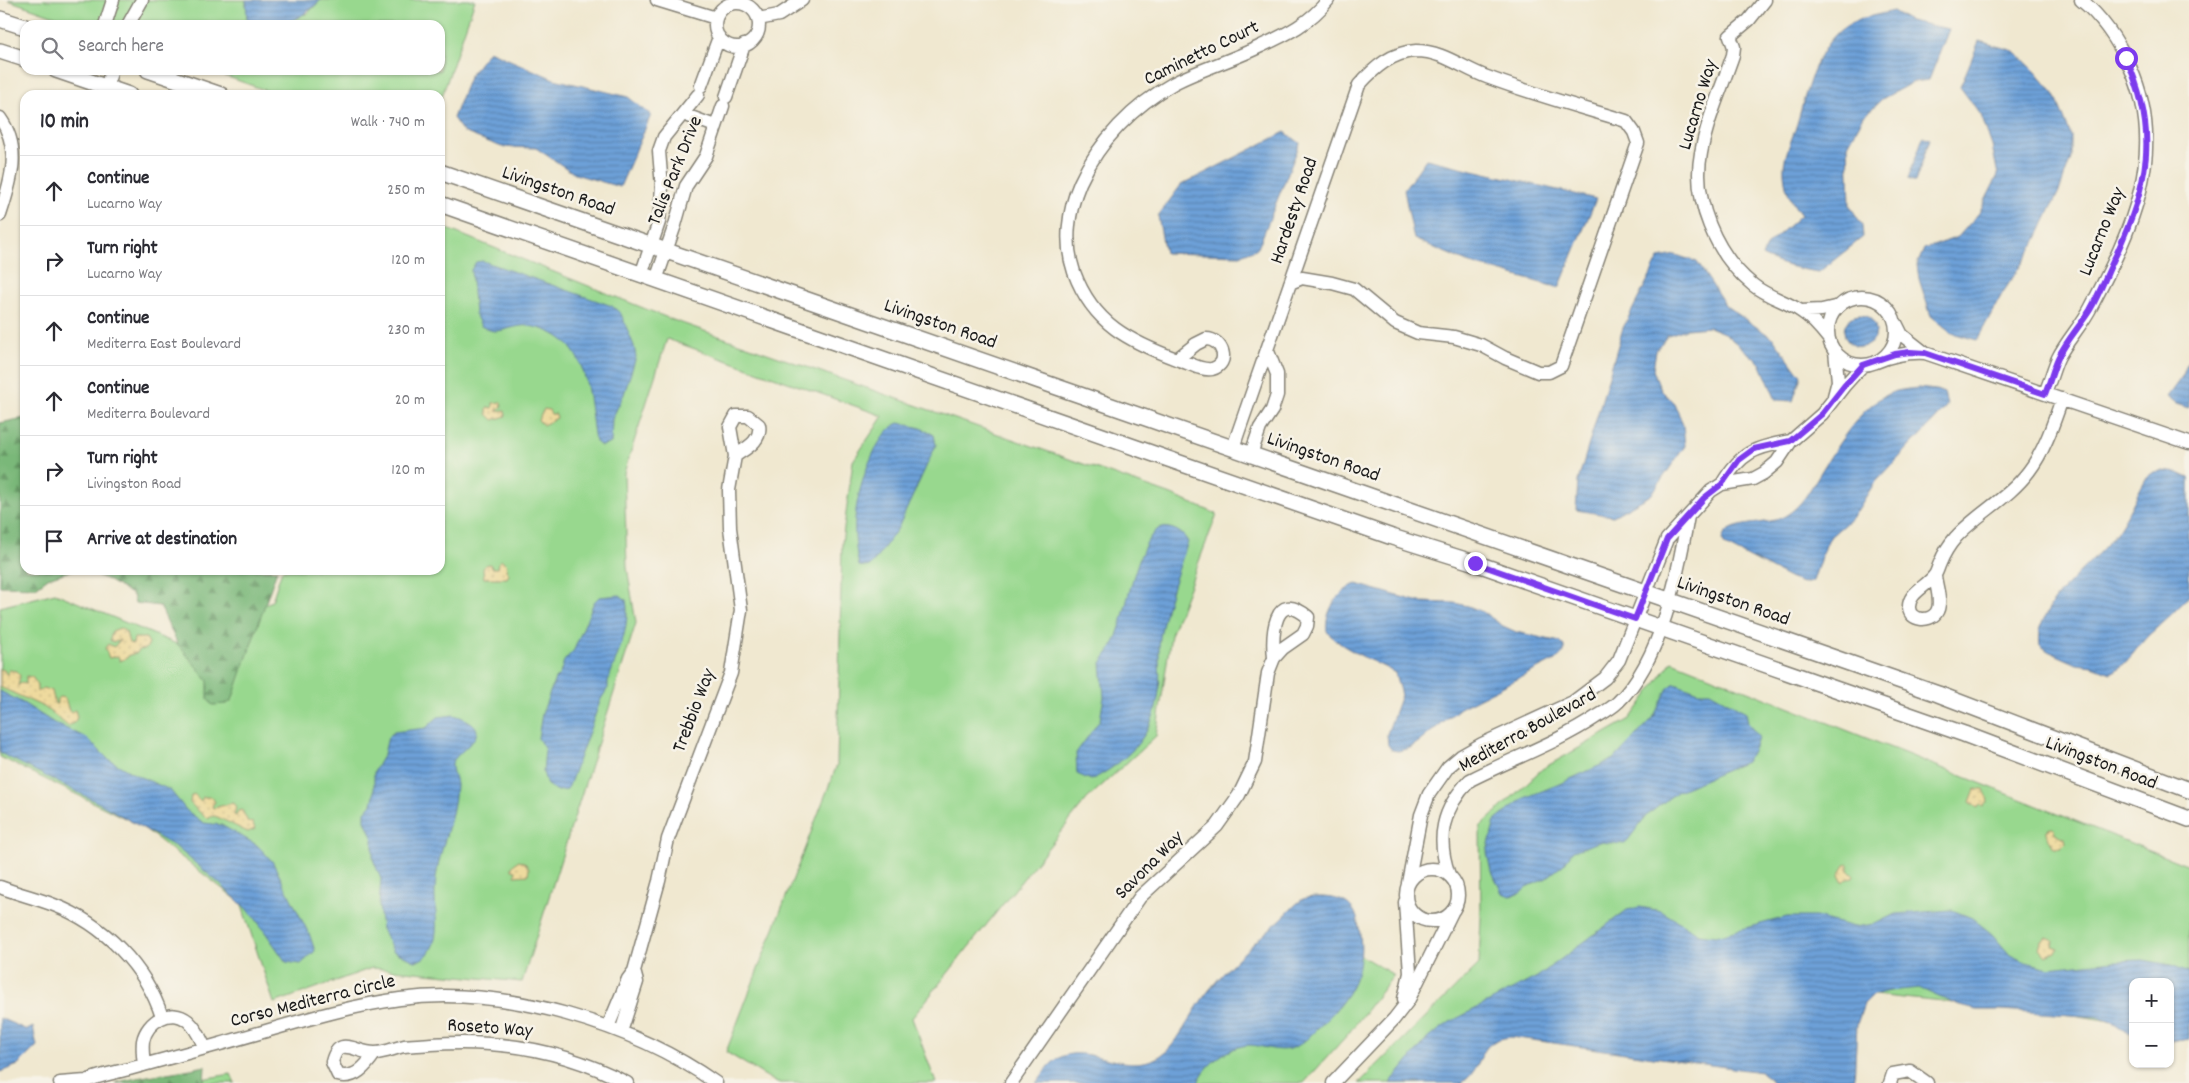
<!DOCTYPE html>
<meta charset="utf-8">
<style>
body{margin:0;font-family:Dekko,sans-serif;background:#f2f2f3;color:#2b2b33}
.controls{position:absolute;right:15px;bottom:15px;display:grid;overflow:hidden;border-radius:10px;box-shadow:0 1px 4px #0004}
.controls button{width:45px;height:45px;display:grid;place-items:center;padding:0;border:0;border-bottom:1px solid #e1e1e2;background:#fff;color:#2b2b33;font:25px sans-serif}
.stop{position:absolute;width:15px;height:15px;margin:-11px;border:4px solid #7c3aed;border-radius:50%;background:#fff}
.stop.end{background:#7c3aed;border-color:#fff;box-shadow:0 1px 5px #0008}
.list{margin:0;padding:0;list-style:none}
h2{display:flex;justify-content:space-between;align-items:center;height:65px;margin:0;padding:0 20px;font-size:21px}
h2 small{font-size:16px;font-weight:400;color:#7c7c81}
.list li{display:grid;grid-template-columns:32px 1fr auto;gap:15px;align-items:center;box-sizing:border-box;height:70px;padding:0 20px;border-top:1px solid #e1e1e2}
.list b{display:block;font-size:19px;white-space:nowrap}
.list p{margin:0;font-size:16px;white-space:nowrap;color:#7c7c81}
.list em{font-size:16px;font-style:normal;color:#7c7c81}
.icon{flex:none;width:28px;height:28px;fill:none;stroke:currentColor;stroke-width:2;stroke-linecap:round;stroke-linejoin:round}
.map{position:relative;flex:none;width:2189px;height:1083px;overflow:hidden}
.search{position:absolute;background:#fff;box-shadow:0 1px 4px #0004;left:20px;top:20px;width:425px;height:55px;display:flex;align-items:center;gap:12px;box-sizing:border-box;padding:0 18px;border-radius:15px;color:#7c7c81;font-size:19px}
.panel{position:absolute;background:#fff;box-shadow:0 1px 4px #0004;left:20px;top:90px;width:425px;height:485px;border-radius:15px}
.map>svg:first-child{display:block}
.grass{fill:#98d88e;stroke:#5a7a55}
.forest{fill:url(#forest-firs);stroke:#4b6a4a}
.sand{fill:url(#sand-dots);stroke:#857b5d}
.water{fill:url(#water-rules);stroke:#445e7a}
.lines{fill:none;stroke-linecap:round;stroke-linejoin:round}
.minor-casing{stroke:#868276;stroke-width:15}
.major-casing{stroke:#868276;stroke-width:18}
.minor{stroke:#fff;stroke-width:12}
.major{stroke:#fff;stroke-width:15}
.route{stroke:#7c3aed;stroke-width:6}
.labels{text-anchor:middle;dominant-baseline:central;stroke-width:5;stroke-linejoin:round;paint-order:stroke}
.street-label{font-size:20px;fill:#1c1c1c;stroke:#f7f3e8}
</style>
<div class="map">
<svg width="2189" height="1083" viewBox="0 0 2189 1083">
<defs>
<pattern id="forest-firs" width="22" height="20" patternUnits="userSpaceOnUse" patternTransform="scale(1.25)"><rect width="22" height="20" fill="#7ab879"/><path d="M5 1l3.5 6h-7zM16 11l3.5 6h-7z" fill="#639562"/></pattern>
<pattern id="sand-dots" width="8" height="8" patternUnits="userSpaceOnUse" patternTransform="scale(1.25)"><rect width="8" height="8" fill="#eeda9e"/><path d="M2 2h.1M6 6h.1" fill="none" stroke="#ccba88" stroke-width="1.8" stroke-linecap="round"/></pattern>
<pattern id="water-rules" width="6" height="5" patternUnits="userSpaceOnUse" patternTransform="scale(1.25)"><rect width="6" height="5" fill="#6da0d8"/><path d="M0 2.5h6" fill="none" stroke="#5982ae"/></pattern>
</defs>
<rect width="100%" height="100%" fill="#f7f3e8"/>
<filter id="ink" filterUnits="userSpaceOnUse"><feTurbulence type="fractalNoise" baseFrequency=".02" numOctaves="2"/><feDisplacementMap in="SourceGraphic" scale="10" xChannelSelector="R" yChannelSelector="G"/><feConvolveMatrix kernelMatrix="1 2 1 2 8 2 1 2 1" color-interpolation-filters="sRGB"/></filter>
<filter id="wash" filterUnits="userSpaceOnUse"><feTurbulence type="fractalNoise" baseFrequency=".0096" numOctaves="4" result="noise"/><feDisplacementMap in="SourceGraphic" scale="20" xChannelSelector="R" yChannelSelector="G"/><feGaussianBlur stdDeviation="1.12" result="paint"/><feColorMatrix in="noise" values="0 0 0 0 0 0 0 0 0 0 0 0 0 0 0 0 0 1.4 0 .05"/><feComposite in="paint" operator="in"/></filter>
<g filter="url(#wash)">
<rect width="100%" height="100%" fill="#f0e8d0"/>
<path class="grass" d="M8 0H246L247 19 307 14 321 0H475L440 102V95H279L208 70H440V25H80Z
M440 226 673 320 1169 494 1217 514 1171 635 1156 736 1087 799 912 1018 936 1083H777L726 1052 837 765 842 543 853 461 883 416 667 339 624 473 627 567 636 623 522 982 372 968 274 1003 241 903 141 826 0 757V607L55 593 179 645 272 601 282 570H440Z
M1672 661 2189 866V1035L2170 982H2133V1025L2074 1015 1873 995 1603 1009 1463 1043 1421 1083H1359L1479 964 1481 918 1480 827 1542 769 1630 719Z
M1339 943 1394 975 1348 1034 1304 1083H1172Z
M231 1074 235 1083H178Z"/>
<path class="forest" d="M25 416V570H73L48 578 36 587 0 586V423L24 418Z
M81 570H277L232 700 227 704 212 705 208 699V681L177 643 160 606 135 603 133 595 106 579Z
M205 1066 204 1083H115C144 1075 175 1073 205 1066Z"/>
<path class="sand" d="M501 402 502 407 496 411 505 410 506 416 493 420 487 414V410L488 407 493 408V403Z
M544 409 549 410 551 414H556L557 418 543 425 538 420Z
M502 560 507 565 506 570 509 574 507 578H484L483 569 485 565 490 564 492 568H497L498 563Z
M120 628 126 632 129 643 133 644 134 638H146L149 643 146 649 139 650 137 653 129 655 127 658 120 661 118 656 109 658 105 648 108 644 114 647 120 640 113 642 110 640 112 631Z
M0 669 4 670 7 675 9 670 17 671 20 676 18 686 21 683 26 684V676L32 677 37 684V692L43 688 52 691 55 704H57V699L59 697 65 698 69 711 71 712 75 710 77 717 75 722 68 726 44 707 0 687Z
M1975 789H1984L1988 801 1983 807 1980 805 1977 808 1970 802Z
M194 794 201 801 203 797H212L215 802 212 806 213 808 233 803 236 807 234 815 236 816 238 811 242 810 248 822 253 823 255 829 248 832C240 829 220 817 214 816 211 816 209 818 206 818L190 803 191 796Z
M2051 828 2054 829 2055 833 2065 838 2066 843 2061 848H2054L2046 833V830Z
M517 861 524 862 529 868 528 875 515 876 516 871 512 870V867Z
M1849 864V871L1854 876 1853 878 1847 879 1843 883 1839 875 1845 865Z
M2047 937 2054 940 2053 946 2059 948 2056 952 2046 956 2039 948 2041 941Z"/>
<path class="water" d="M246 0H321C298 22 279 30 247 19Z
M1893 11 1910 21 1949 29 1929 80 1913 82 1882 99 1864 116 1848 145 1850 206 1862 225 1863 237 1819 272C1798 269 1780 265 1762 256L1766 246 1801 215C1790 201 1783 185 1784 166 1785 155 1791 141 1795 130 1806 96 1814 47 1846 26 1860 17 1878 15 1893 11Z
M1979 41 2014 51 2036 72 2055 95 2071 136V158L2060 189 2034 245 2002 294 1977 340 1952 333 1931 316 1919 279 1917 265 1924 249 1958 237 1979 213 1998 175 1992 146 1981 115 1960 87Z
M489 51 554 79 628 97 651 115 620 187 575 174 536 148 502 147 463 132 453 118 470 75Z
M1285 132 1300 143 1258 248 1241 255 1165 253 1158 216 1181 185Z
M1923 137 1930 139 1915 182 1908 179Z
M1426 159 1596 199 1559 288 1467 262 1414 239 1404 190Z
M1676 255 1697 262 1726 306 1774 339 1801 376 1793 401 1776 400 1760 363 1724 333 1709 327 1686 329 1668 335 1656 350 1653 370 1661 390 1674 403 1683 425 1685 446 1651 495 1613 516 1576 510 1578 481 1623 328 1659 258Z
M483 261 612 306 621 314 634 346 636 357 624 394 612 419 611 443 601 446 595 441C587 392 591 336 529 326 518 324 506 331 495 331 490 331 485 328 481 326L475 314 471 270 476 262Z
M1844 331a16 16 0 1 1 32 0a16 16 0 1 1-32 0Z
M2189 358V408L2176 404 2167 397 2183 375Z
M1918 388 1936 390 1944 393 1947 404 1943 411 1873 485 1854 516 1831 536 1825 545 1813 581 1803 583 1791 579 1725 545 1722 540C1727 519 1767 527 1785 516 1802 506 1809 491 1819 475 1835 449 1860 407 1888 394 1897 390 1908 389 1918 388Z
M899 423 921 428 934 435 936 445 898 528 873 563 868 567 859 566C856 552 854 535 855 520 856 494 874 433 899 423Z
M2162 471 2178 473 2189 478V596C2177 610 2163 622 2150 634 2136 647 2128 665 2111 673L2092 666 2077 664 2048 651 2040 645C2033 605 2091 566 2113 537 2127 519 2135 497 2147 477L2154 472Z
M1162 527C1174 528 1182 531 1188 542 1177 573 1166 604 1160 637 1157 657 1162 678 1158 698 1152 737 1125 763 1091 780L1077 774 1076 753 1100 720 1104 697 1101 663C1104 658 1109 653 1112 647 1127 622 1134 538 1162 527Z
M1356 584 1419 602 1454 603 1468 606 1483 612 1503 626 1516 632 1560 642 1564 646V652L1559 658 1460 708 1420 741 1410 748 1398 751 1392 750 1388 745 1387 734 1401 695 1395 673C1377 662 1338 648 1327 631 1324 611 1339 591 1356 584Z
M620 595 626 600C631 627 617 655 608 681V688L601 699 569 786 566 790 558 791 547 785 543 772 545 750 538 738 542 714 555 679 560 674 564 661 574 650 594 602 599 597Z
M1675 683 1699 692H1710L1746 712 1748 723 1759 738 1746 762 1678 791 1646 816 1625 844 1599 842 1573 851 1564 864 1545 879 1527 887 1521 893 1511 896 1502 893 1490 867 1487 852 1495 821 1522 799 1557 785 1614 759 1653 718 1668 688Z
M0 691 23 703 54 723 87 738 108 759 134 774 170 790 187 811 204 823 221 825 257 845 272 861 310 936 315 951 301 964 286 962 253 915 220 884 176 847 99 803 0 753Z
M454 715C502 730 461 746 452 763 451 771 456 778 456 785 455 821 436 854 435 890 434 909 441 935 430 951 427 957 421 960 415 961L393 951 382 929 379 906 381 879 373 859V839L365 820V812L372 804 374 795V772L384 754 388 737 394 732 426 728 438 717Z
M1322 897C1340 898 1354 902 1358 922 1368 970 1351 997 1317 1029 1309 1037 1300 1047 1289 1049 1277 1052 1263 1046 1251 1045 1230 1045 1205 1064 1198 1083H1036C1042 1076 1048 1065 1056 1060 1085 1038 1130 1083 1167 1051 1184 1033 1194 1008 1210 989 1231 963 1256 941 1280 920 1287 914 1295 904 1303 899 1308 897 1316 897 1322 897Z
M1640 907 1661 911 1699 934 1715 936 1787 917H1816L1854 927 1875 924 1895 914 1952 910 1972 918 1992 934 2010 955 2026 962 2049 968 2114 961 2143 960 2171 965 2189 972V1039L2170 1042V982H2133V1036L2114 1023 2098 1017 2001 1010H1976L1957 1005 1919 988 1889 991 1873 995 1864 1004 1857 1024 1854 1083H1773L1770 1079 1761 1072 1511 1037C1475 1040 1487 1065 1462 1083H1390L1428 1038 1450 1022 1537 977 1627 910Z
M0 1018 27 1030 33 1027 37 1046 18 1065 0 1072Z"/>
</g>
<g filter="url(#ink)">
<g class="lines">
<defs>
<path id="minor" d="M657 0 716 18
M1765 0 1749 20 1730 36 1734 47 1733 55C1722 87 1707 120 1701 153 1692 200 1716 255 1753 285 1769 298 1787 301 1802 312 1813 319 1821 329 1829 339
M715 25a22 22 0 1 1 44 0a22 22 0 1 1-44 0Z
M758 19 779 15 802 0
M105 25 113 0
M128 25 142 0
M701 86 719 37
M106 87 112 70
M726 97 744 45
M683 114 715 126
M0 118C22 149 11 181 0 215
M641 275 659 222 662 187 659 151 664 137 698 95
M656 280 675 225 686 186 706 156 723 106
M1828 331a34 34 0 1 1 68 0a34 34 0 1 1-68 0Z
M1801 311 1822 310 1839 306
M1896 323 1902 335 1925 353
M1177 359 1196 344 1206 339C1223 339 1231 364 1212 369 1202 371 1189 363 1179 360 1130 342 1093 324 1074 272 1064 243 1068 211 1080 183 1099 141 1133 106 1174 83 1201 69 1233 60 1261 46 1287 34 1310 23 1328 0
M1876 362C1893 355 1907 352 1925 353L2189 443
M2045 393C2050 382 2053 369 2058 358 2067 340 2082 325 2091 307 2131 231 2169 152 2130 67 2118 41 2103 18 2081 0
M1834 396 1838 381 1835 351
M1233 448 1238 433 1359 85C1374 68 1392 52 1416 51 1443 51 1462 68 1487 77 1532 94 1580 107 1626 121L1634 132 1638 143 1561 366 1549 372H1538L1505 358 1481 345 1454 337 1418 333 1395 323 1354 289 1332 283 1302 278 1290 283
M1251 454 1260 428 1272 410 1277 395V374L1267 349
M1722 484C1741 452 1755 447 1791 441
M1935 576C1936 586 1943 604 1936 613 1929 622 1910 621 1909 608 1908 593 1926 587 1934 576 1937 573 1938 567 1940 563 1944 553 1949 545 1956 537 1978 513 2009 498 2029 471 2045 450 2053 424 2062 399
M1406 895a26 26 0 1 1 52 0a26 26 0 1 1-52 0Z
M1449 875C1436 838 1442 809 1470 780 1511 759 1557 743 1596 717 1603 713 1612 708 1618 702 1662 660 1678 574 1688 516
M1408 883 1421 815 1429 794 1448 767 1461 756 1482 744 1573 702 1605 678 1619 660 1667 539 1711 491 1722 484 1753 479 1764 473 1777 462 1791 441 1822 414 1844 386 1863 365
M0 887C18 894 36 898 54 905 104 924 146 967 162 1017
M1404 999 1410 973 1405 902
M608 1027 628 979 634 971 659 881 668 839 731 673 741 610 730 528 729 490 735 456 730 427 736 416H748L759 425C762 441 746 448 735 456
M621 1032 637 982 634 971
M375 1053C366 1066 355 1080 338 1075L332 1062C339 1034 355 1053 375 1053 384 1053 395 1048 404 1046 413 1045 422 1045 431 1044 500 1039 567 1051 627 1083
M144 1065C143 1057 142 1049 143 1041 147 1021 171 1007 188 1021 197 1029 200 1038 205 1048
M60 1083 86 1081
M82 1083C96 1076 113 1073 129 1069 159 1061 190 1052 220 1044 279 1028 340 1007 400 999 503 985 633 1024 716 1083
M1011 1083 1140 897 1217 826 1239 795 1255 762 1268 673 1274 658 1283 648 1303 634 1307 626 1308 617C1273 587 1272 637 1274 658
M1333 1083 1394 1019 1408 1001 1452 912
M1890 1083 1893 1074 1910 1071 1927 1083"/>
<path id="major" d="M0 19 25 27
M0 51 25 59
M56 70 129 95
M148 70 221 95
M440 172 1938 694 2189 790
M440 204 1174 461 1392 537 1475 563 1964 734 2189 819"/>
</defs>
<use href="#minor" class="minor-casing"/>
<use href="#major" class="major-casing"/>
<use href="#minor" class="minor"/>
<use href="#major" class="major"/>
</g>
</g>
<g class="lines" filter="url(#ink)">
<path class="route" d="M1475 563 1635 619 1667 539 1704 498 1722 484 1739 460 1754 449 1790 441 1822 414 1844 386 1863 365 1895 354 1910 352 1925 353 2045 394C2050 382 2053 369 2058 358 2066 341 2080 326 2090 310 2100 293 2107 273 2116 255 2148 184 2160 133 2126 58"/>
</g>
<g class="labels">
<g class="street-label">
<text transform="translate(1202 54) rotate(-26)">Caminetto Court</text>
<text transform="translate(1699 105) rotate(-73)">Lucarno Way</text>
<text transform="translate(676 171) rotate(-68)">Talis Park Drive</text>
<text transform="translate(558 192) rotate(19)">Livingston Road</text>
<text transform="translate(1295 211) rotate(-71)">Hardesty Road</text>
<text transform="translate(2103 232) rotate(-68)">Lucarno Way</text>
<text transform="translate(940 325) rotate(19)">Livingston Road</text>
<text transform="translate(1323 458) rotate(19)">Livingston Road</text>
<text transform="translate(1733 602) rotate(19)">Livingston Road</text>
<text transform="translate(695 711) rotate(-69)">Trebbio Way</text>
<text transform="translate(1528 731) rotate(-29)">Mediterra Boulevard</text>
<text transform="translate(2101 764) rotate(21)">Livingston Road</text>
<text transform="translate(1150 866) rotate(-45)">Savona Way</text>
<text transform="translate(313 1002) rotate(-14)">Corso Mediterra Circle</text>
<text transform="translate(490 1029) rotate(4)">Roseto Way</text>
</g>
</g>
</svg>
<div class="controls">
<button>+</button>
<button>−</button>
</div>
<div class="stop" style="left:2126px;top:58px"></div>
<div class="stop end" style="left:1475px;top:563px"></div>
<div class="search"><svg class="icon" aria-label="search" viewBox="0 0 24 24"><circle cx="10" cy="10" r="6"/><path d="M15 15l6 6"/></svg>Search here</div>
<section class="panel">
<h2>10 min<small>Walk · 740 m</small></h2>
<ul class="list">
<li><svg class="icon" aria-label="ahead" viewBox="0 0 24 24"><path d="M12 20V5M6 11l6-6 6 6"/></svg><div><b>Continue</b><p>Lucarno Way</p></div><em>250 m</em></li>
<li><svg class="icon" aria-label="right" viewBox="0 0 24 24"><path d="M7 20v-9h11M14 6l5 5-5 5"/></svg><div><b>Turn right</b><p>Lucarno Way</p></div><em>120 m</em></li>
<li><svg class="icon" aria-label="ahead" viewBox="0 0 24 24"><path d="M12 20V5M6 11l6-6 6 6"/></svg><div><b>Continue</b><p>Mediterra East Boulevard</p></div><em>230 m</em></li>
<li><svg class="icon" aria-label="ahead" viewBox="0 0 24 24"><path d="M12 20V5M6 11l6-6 6 6"/></svg><div><b>Continue</b><p>Mediterra Boulevard</p></div><em>20 m</em></li>
<li><svg class="icon" aria-label="right" viewBox="0 0 24 24"><path d="M7 20v-9h11M14 6l5 5-5 5"/></svg><div><b>Turn right</b><p>Livingston Road</p></div><em>120 m</em></li>
<li><svg class="icon" aria-label="arrive" viewBox="0 0 24 24"><path d="M6 21V4h12l-3 4 3 4H6"/></svg><div><b>Arrive at destination</b></div></li>
</ul>
</section>
</div>
